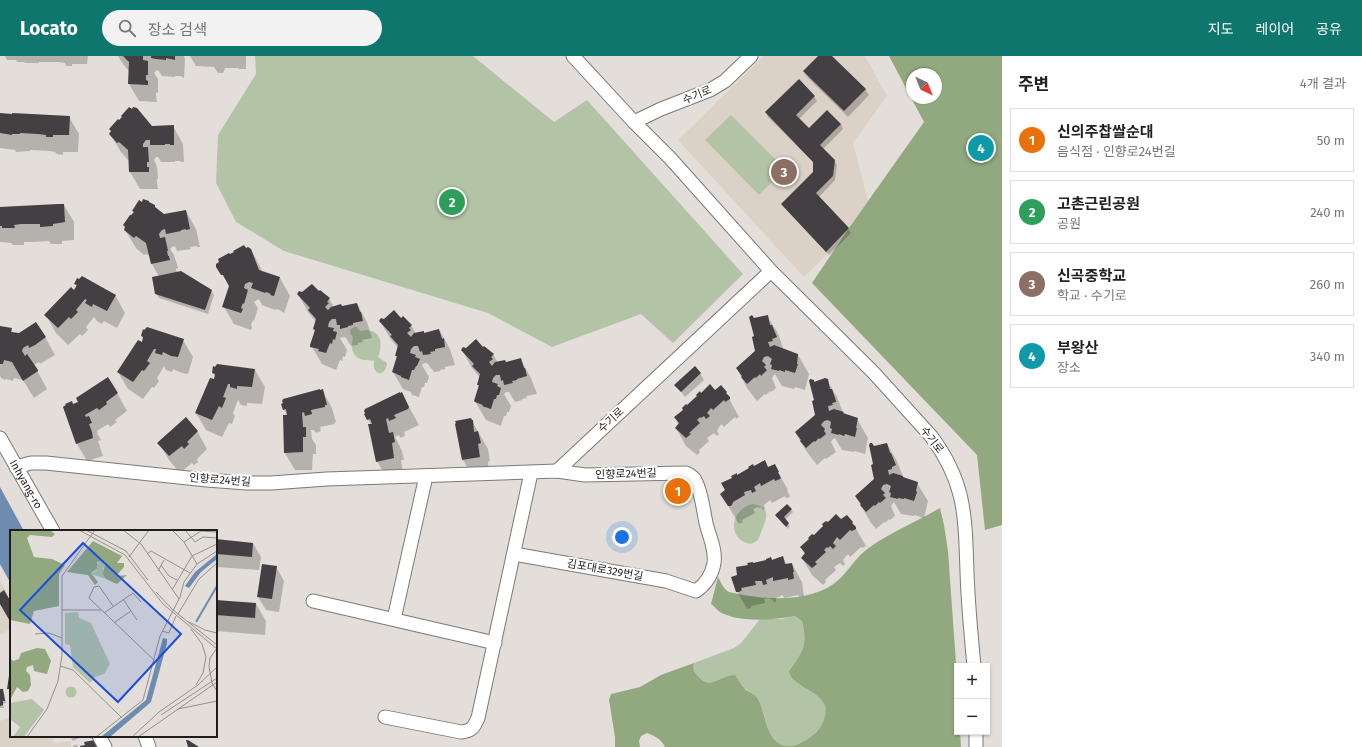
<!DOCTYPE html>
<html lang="ko">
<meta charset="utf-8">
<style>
body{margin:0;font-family:"Fira Sans","Noto Sans KR",sans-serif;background:#f2f2f2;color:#222}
.controls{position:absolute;right:12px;bottom:12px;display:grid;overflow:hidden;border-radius:0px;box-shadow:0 1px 3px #0004}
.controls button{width:36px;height:36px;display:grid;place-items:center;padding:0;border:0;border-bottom:1px solid #e0e0e0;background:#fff;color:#222;font:20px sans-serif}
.compass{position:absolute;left:906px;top:12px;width:36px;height:36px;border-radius:50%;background:#fff;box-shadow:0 1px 3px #0004;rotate:137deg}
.you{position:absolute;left:622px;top:481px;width:14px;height:14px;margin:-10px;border:3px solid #fff;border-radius:50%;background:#1a73e8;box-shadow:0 0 0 6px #1a73e833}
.badge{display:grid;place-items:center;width:26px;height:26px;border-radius:50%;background:#0f766e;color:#fff;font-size:13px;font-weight:700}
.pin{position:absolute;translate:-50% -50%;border:2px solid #fff;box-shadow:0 1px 4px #0006}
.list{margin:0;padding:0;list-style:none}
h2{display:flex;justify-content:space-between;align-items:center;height:52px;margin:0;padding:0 16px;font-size:17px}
h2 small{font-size:13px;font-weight:400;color:#767676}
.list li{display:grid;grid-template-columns:26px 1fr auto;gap:12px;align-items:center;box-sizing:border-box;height:64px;margin:0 8px 8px;padding:0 8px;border:1px solid #e0e0e0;border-radius:0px}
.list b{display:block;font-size:15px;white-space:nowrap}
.list p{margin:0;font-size:13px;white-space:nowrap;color:#767676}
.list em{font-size:13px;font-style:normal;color:#767676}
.icon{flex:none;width:22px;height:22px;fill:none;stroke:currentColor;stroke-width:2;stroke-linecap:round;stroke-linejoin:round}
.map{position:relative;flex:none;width:1002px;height:691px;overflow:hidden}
header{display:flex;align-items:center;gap:24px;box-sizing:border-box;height:56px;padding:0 20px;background:#0f766e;color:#fff}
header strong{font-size:19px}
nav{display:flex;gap:22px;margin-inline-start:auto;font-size:14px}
.search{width:280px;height:36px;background:#f2f2f2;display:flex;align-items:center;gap:10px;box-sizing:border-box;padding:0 14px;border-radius:22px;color:#767676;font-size:15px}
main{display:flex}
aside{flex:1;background:#fff}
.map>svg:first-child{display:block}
.built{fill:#dbd1c6}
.green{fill:#b3c4a6}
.forest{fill:#92a97f;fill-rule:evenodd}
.water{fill:#6d8caf}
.shadow{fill:#0003}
.building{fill:#443f43}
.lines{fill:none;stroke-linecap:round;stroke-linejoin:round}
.minor-casing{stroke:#7d7974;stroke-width:15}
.minor{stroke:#fff;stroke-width:13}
.labels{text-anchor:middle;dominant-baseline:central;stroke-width:4;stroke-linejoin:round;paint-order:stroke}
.street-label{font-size:11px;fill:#1e1d1b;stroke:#fff}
.inset-river{fill:none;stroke:#6d8caf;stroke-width:2}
.inset-road{fill:none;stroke:#94918d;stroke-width:1}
.view{fill:#1d4ed8;fill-opacity:0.15;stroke:#1d4ed8;stroke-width:2}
.inset-edge{fill:none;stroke:#1e1d1b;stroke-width:2}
</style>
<header>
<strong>Locato</strong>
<div class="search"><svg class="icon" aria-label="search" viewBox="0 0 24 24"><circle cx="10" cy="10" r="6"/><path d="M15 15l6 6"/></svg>장소 검색</div>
<nav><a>지도</a><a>레이어</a><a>공유</a></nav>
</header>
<main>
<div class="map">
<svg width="1002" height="691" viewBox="0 0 1002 691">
<rect width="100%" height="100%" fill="#e3ded9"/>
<path class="built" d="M764 0H865L887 40 853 87 868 145 838 188 804 221 678 84Z
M0 525 11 544V573L0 579Z
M11 661V680H53L54 687 71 685V691H0V665Z"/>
<path class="green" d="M255 0H473L554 66 587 44 743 218 673 287 641 258 552 291 488 257 284 195 236 166 216 127 218 79 256 18Z
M731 59 785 113 759 139 705 84Z
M354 271H357L360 275C380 271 384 286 378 301L387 307C387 313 381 322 375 314 373 312 374 307 374 305 370 304 368 304 364 304 352 302 350 291 353 281L350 277V274Z
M753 448C776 452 763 468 759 482L757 485 751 488C727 485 729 453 753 448Z
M795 560 802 565C808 590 803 595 789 615 790 618 791 621 793 623 802 634 819 633 825 650 828 659 823 669 817 675 810 682 801 688 791 690 765 691 767 658 758 643 755 638 751 637 747 634 742 630 739 624 735 619 721 624 708 633 697 619 693 615 693 612 694 607L734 592 741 587 760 563H782Z"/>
<path class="forest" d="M889 0H1002V469L985 474 977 399 812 227 849 172 924 66ZM912 18H936V42H912Z
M940 452 944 469 948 495 955 593 957 620V676H960L961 691H665C661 683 655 680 647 677L641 680 639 685 640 691H615V681L609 644 611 638 640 631 661 619 694 607C693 612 693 615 697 619 711 636 720 619 735 619 739 624 742 630 746 634 751 637 755 638 758 643 767 659 765 691 791 690 802 688 812 681 819 673 824 666 827 658 825 650 819 633 791 631 789 615 803 595 808 590 802 565L795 560C775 564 739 567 720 556 717 554 714 550 711 548L718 521C721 526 723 533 729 536 733 537 739 538 743 539 772 544 807 545 832 529 846 520 853 504 866 494 870 491 874 488 879 485 898 473 920 464 940 452Z"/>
<path class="water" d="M0 431 24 475H11V528L0 508Z"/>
<path class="shadow" d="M5 0H88L87 8H72V10H66L65 7 58 6H39V7H25L24 6H17L16 4H7Z
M118 0H184L185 3 184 22 182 21 181 20H175V21L162 20 159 15 157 14 154 17 158 23V37L156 36V40L157 46 139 45 129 28V15L123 8Z
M190 0H246V13H239L238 12H225L223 17H218L214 11 196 10Z
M819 0H831L865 33 869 39 848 61 808 22 804 16Z
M814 40 817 45 799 63 809 73 841 68 843 73 823 93 834 104 837 109 835 124 819 141 848 173 851 177 829 199 785 152 782 148 814 117V107L768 61 766 57Z
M0 58 69 61 79 78 78 96H63V99L57 98 55 96 49 95 30 94V95L16 96 15 94 0 92Z
M173 70 183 88 184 106H181L180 105H175V106H161L158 101H156L154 104 157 110 158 123H157V127L158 133H140L130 116V103L128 104 121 96 110 78 151 71Z
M64 149 74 166V184L62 185V188H51L49 185 31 186H24V189H13L11 187 0 186V151Z
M186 155 196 173 200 191H197V190L190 191 191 193 177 195 175 190 172 191 170 193 174 199 178 212 176 213V214L178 217 211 234 214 239 208 258 159 242 156 237 159 221 152 208 150 200 146 198 144 199 136 192 125 174 164 160Z
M245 193H251L263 217 280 222 290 240 284 257 280 254 276 253 275 254 262 249 259 243 254 246 258 252 254 265 253 264 251 269 252 271 251 274 234 268 224 251 230 231 217 210Z
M79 224 115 239 125 257 117 272 104 265 102 268 97 265 94 261 86 271 88 274 82 280 80 278 68 289 56 277 46 259 74 236 77 231 75 228Z
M310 229H312L319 237 329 243 334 251H342L357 248 367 266 372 282 362 284 363 286 358 287V289L351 290 345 281 340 282 347 294 345 301 343 300 342 305 340 304 336 314 322 308 311 289 315 275 314 273 316 266 308 256 298 238 302 237Z
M767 260 778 277 784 295 798 299 809 318 805 334 795 331 794 333 782 330 775 318 774 319 772 322 776 332 771 336 770 335 766 339 765 338 757 345 747 332 737 313 757 295 754 263Z
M401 263 411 269 416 278 440 275 450 293 455 309 445 311V313L440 314V315L434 316 427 307H424L422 309 429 321 427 327H425L424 331H422L419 341 412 339 411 336 403 333 393 316 397 302 396 299 398 292 390 282 380 265Z
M0 271 11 273 13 277 45 281 55 299 40 308 39 306 34 309 47 333 34 342 23 324 14 322 13 325 6 323 5 324 1 322 0 319Z
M142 280 183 284 193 301 188 318 182 317 173 313 172 316 166 314 164 310 157 322 159 325 154 332 152 331 143 343 128 333 118 316 142 288 144 283Z
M483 292 493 298 498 307H506L521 304 531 322 537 338 526 340 527 342 522 343V344L515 346 509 336H506L504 338 511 350 509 356H507L506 360H504L501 370 486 364 475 345 479 331 478 329 480 322 472 312 462 294Z
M216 309 255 314 265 331 262 348 247 347V350L241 349 238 344 233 357 235 360 232 368 229 367 222 381 206 374 196 357 215 325 216 321 213 317Z
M700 317 704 324 685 341 676 329Z
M827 324 837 341 844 359 857 363 868 382 865 398 855 395 854 396 842 394 835 382 833 383 831 386 836 396 826 403 825 402 817 409 807 396 796 378 816 359 814 327Z
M322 334 332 352 336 366 334 367 335 368 320 371 321 375 316 377 314 374H311L312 383 316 389V398H313L312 414H295L285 397 287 360 282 348Z
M715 335 726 337 739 361 736 363 735 361 724 371 721 368 717 375 719 378 717 380 714 377 707 382 709 385 699 394 700 396 697 399 686 390 676 372 679 369 675 362 701 338Z
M117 337 127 355 115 364 117 366 110 371 108 368 97 375 98 377H97L101 384 98 385 103 400 87 405 77 388 64 352Z
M402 338 419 369 404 376 405 380 400 382 399 379 395 381 402 395 404 404H401L403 419 387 423 377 405 371 369 368 363Z
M472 365 488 393 490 405 488 406 489 418 473 421 463 404Z
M197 375 207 393 197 403 198 406 194 409 192 407 180 417 169 404 159 387Z
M887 388 897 405 904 423 917 427 928 445 924 462 914 459V460L901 458 894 446 893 447 891 450 895 460 890 464 889 463 885 467 884 466 876 473 871 467 856 441 876 423 873 391Z
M774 409 788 434H787L790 441 786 442 785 440 772 447 770 444 764 449 765 453 763 454 761 451 759 452 758 451 753 453 755 457 742 464 743 466 739 468 721 438 727 434 737 420 754 411 768 412Z
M787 449 793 456 785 464 790 470 788 473 776 459Z
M841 465 852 466 866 490 862 492 861 491 850 501 848 498 843 504 845 508 843 510 840 507 834 511 836 514 825 524 826 526 823 529 812 519 802 502 805 498 801 491 828 468Z
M216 484 253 487 261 501 259 514 216 511Z
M783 501 787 509 792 508 802 526 804 540 799 541 798 539 784 542 783 539 776 542V546H774L772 543H770L769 542 764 543 765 547 751 550V552L747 553 737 535 738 520 753 508Z
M276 511 284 525 279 556 266 554 258 541Z
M216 545 256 548 266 565 265 579 216 575Z
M0 633 4 637 6 647 3 648 4 652H0Z
M70 680H83L73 685Z
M73 689H77L78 691H74Z"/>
<path class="building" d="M123 0H143V4L148 5V19H146V24L148 25V29L128 28 129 6Z
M151 0H175V4L166 2V4L156 3 151 2Z
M818 0H832L866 33 844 55 803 15Z
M799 23 815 40 796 59 809 72 827 54 841 68 820 89 835 104 833 120 816 137 849 172 826 196 781 148 813 116V106L765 56Z
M129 51 132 53 133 51 137 52 152 70 174 69V89H170V88H165V89H150V84H146L143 88V91H148L149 106H147V111H149V116H129L128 94 119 86 117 87 109 78 111 75 109 73 118 63 119 64 122 61 121 60Z
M0 57 12 58V57L70 60 69 79H53V81H46V79L38 78 20 77V78H12V79L0 77Z
M143 143 149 145V146L155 149V151L164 158 186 154 190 173 186 174V173L181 174V175L166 178 165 173 162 174 159 178 160 182 165 181 168 195H167L168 200H169L170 204 151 208 146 187 136 180 134 182 124 174 125 171 123 169 130 159H131L134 156 132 155 139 144 142 146Z
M58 148H64L65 166 53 168V170L40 171V168H21L14 169 15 172H2V170H0V151Z
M244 189 246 192 248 191 251 193 259 214 280 221 274 240 270 239 271 238 266 236 265 237 251 232 253 227 249 226 245 228 244 232 248 234 244 248 243 247 241 252 243 253 241 257 222 251 229 230 223 219H221L216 211V208L219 206 218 203 229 197 230 198 234 196 233 195Z
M181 215 212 234 205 254 155 238 152 221Z
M82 220 116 239 107 255 93 248 92 251 85 247 87 244 85 243 76 254 78 256 71 263 69 261 58 272 44 259 71 231 74 234 77 229 74 228 77 222 79 223Z
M312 228 319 235 320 234 330 242 327 246 329 247 325 251 328 254 331 251 341 248 342 250 357 247 360 256H361L363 265 353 267V269L348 270V271L340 273V269H337L336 263H332L329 266 328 271 334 272 333 275 337 276 335 284 333 283 332 288 330 287 326 297 318 295 319 293 310 291V289L315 274 313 273 316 263 308 254 310 252 297 238 299 235 302 236Z
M394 254 401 262 403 260 412 269 409 272 411 274 407 277 411 281 414 277 424 275V277L439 273 442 283 444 282 445 291 435 293V295L430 296 431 298 423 299 422 295 420 296 418 290H414L411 293 410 297 416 299 415 301 420 303 417 310H416L414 314H412L409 324 401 321V320L392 316 397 300H395L398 289 390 280 392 279 379 265 381 262 384 263Z
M752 259 754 262 768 259 770 269H772L777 281 772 283 773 285 768 286 770 291 774 289 798 298 797 308H798L795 317 785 314V316L779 314V315L771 313 772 309 770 308 772 303 768 300 764 301 762 305 766 309 764 311 767 314 761 320 760 318 756 322 755 321 747 328 741 321 742 320 736 312 755 295 752 281 754 280 749 261Z
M36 266 46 281 35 289 29 292 28 289 23 292 22 295 25 300 27 298 38 314V315L23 325 12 306 4 304 3 308H0V270L12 272 11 276 19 277Z
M147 271 184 283 178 301 171 300 163 296 162 299 155 297 156 293H154L147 305 150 307 144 315 142 314 133 326 117 316 138 284 142 286 143 281 141 280 143 273 144 274Z
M476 283 483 291 484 290 494 298 491 301 493 303 489 306 492 310 495 306 505 304 506 306 521 302 524 312H525L527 320 517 323V324L512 325 513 327 504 329 503 324 501 325 500 319H496L493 322 492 326 498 328 497 330 501 332 499 339H497L496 343H494L491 353 482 350 483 349 475 346 474 345 479 329H477L480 318 472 310 474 308 461 294 463 291 466 292Z
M217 308 255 313 252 331 237 330V333L230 331V328H228L223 341 226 342 222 352 219 350 212 364 195 357 210 322 214 323 215 318 212 317 213 310 215 311Z
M695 310 701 317 681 336 674 329Z
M108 321 118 337 106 346 107 348 99 354 97 352 85 359 86 361 89 360 92 367 89 368 92 376 93 382 76 388 63 351 64 350 66 349 65 348 72 345 73 348 78 346 76 342Z
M825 322 828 323 830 333H832L836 345V346L832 347 833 349 828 350 829 355 834 353 844 356 843 357 858 362 856 372H857L855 381 845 378 844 380 839 378V379L831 377 832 373 830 372 831 366 828 364 824 365 821 369 825 373 824 375 826 378 820 383 819 382 815 386 814 385 806 392 800 385 801 384 795 376 815 359 812 345 814 344 809 325 810 323 814 324V326Z
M710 328 715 334 721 329 727 336 726 337 730 341V343L725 346 724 344 713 354 711 352 707 357 710 360 706 363 704 360 701 362 700 361 697 364 700 367 689 377 691 378 686 382 675 372 679 367 674 361 683 354 682 352 686 348 687 349 697 340 696 339 700 335 701 337Z
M320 333V334L323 333 327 349H325V351L311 354 312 358 305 360 304 356 302 357 303 371H306V381H303V396L284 397 283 359H287L286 353 283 354 281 348 283 347 282 345 283 343Z
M400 336V337L402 336 409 351 408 353 394 359 396 362 389 365 388 362 386 363 389 377 393 376 395 386 392 387 394 402 376 406 368 368H372L370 363 367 364 364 358 365 357 364 355 365 353Z
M186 361 198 375 187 386 189 388 184 393 182 390 169 400 157 387Z
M471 362 472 364H473L474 376 478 375 481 387 478 388 480 401 462 404 455 368 456 367 455 365Z
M870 387H872L874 390 887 387 890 397H891L896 409 892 411V413L888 414 889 419 893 417 903 420V421L918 426 916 435 917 436 914 445 904 442V443L898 442V443L890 441 891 437 889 436 891 430 887 428 883 429 881 433 885 437 883 439 886 442 880 447 879 446 875 450 874 449 866 456 860 449 861 448 855 440 874 423 871 409 873 408 869 389Z
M765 404 768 411 775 408 779 416H778L781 422 780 423 775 425 774 423 761 430 760 427 754 431 756 435 752 437 751 434 744 436 745 439 733 446V447L731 450H728L720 438 725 434 721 427 732 422 731 420 737 417V419L749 412 748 411 753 408 754 410Z
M787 448 792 453 784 461 789 467 786 471 775 459Z
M836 458 841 463 847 459 853 466 852 467 856 471V473L852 475 850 474 840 484 837 481 833 487 836 490 833 493 830 490 828 492 827 491 824 494 826 496 815 506 817 508 812 512 801 502 805 497 800 491 809 483 808 482 812 478 814 479 823 470 822 468 826 465 828 466Z
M216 483 253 487 252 501 216 498Z
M783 500 785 508 792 507 794 516H793L794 522 793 523 788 524V522L773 525V521L766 524 767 528 763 529 762 525H755L756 529 741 532 742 534 739 536H736L731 521 737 519 736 511 748 509 747 507 753 506V507L766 504V503L771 501 772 504Z
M262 508 277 510 272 543 257 541Z
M4 534 11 546V567L0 548V537Z
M216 544 256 547 255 562 216 559Z
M10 613H11V633H7Z
M0 633H3L5 645H3V649L0 650Z
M95 684 98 691H80V690L85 689 84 686Z
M186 684H188L199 691H188Z"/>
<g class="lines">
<defs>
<g id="minor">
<path d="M573 0 634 66 670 102 771 215 873 316 931 380C966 427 965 460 967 516 968 547 971 579 974 610"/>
<path d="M634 66 661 53 710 34 725 25 751 0"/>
<path id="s1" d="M0 382 53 475"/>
<path d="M16 411 31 407H46L207 424 246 427H271L327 423 557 415 585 419 686 417C690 419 693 420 695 424 702 437 703 453 706 467 709 480 716 493 714 507 712 519 706 528 696 535L666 525 514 498"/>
<path d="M557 415 771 215"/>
<path d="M313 545 495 587"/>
<path d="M394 563 426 420"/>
<path d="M385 661 461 676C472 675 474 671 478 662L531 417"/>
<path d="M976 676V691"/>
<path d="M99 680 105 691"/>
<path d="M145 680 149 691"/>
</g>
</defs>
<use href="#minor" class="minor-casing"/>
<use href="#minor" class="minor"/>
</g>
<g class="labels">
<g class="street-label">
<text transform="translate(697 39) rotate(-23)">수기로</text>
<text transform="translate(611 364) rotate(-43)">수기로</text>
<text transform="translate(932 384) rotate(52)">수기로</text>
<text transform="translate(626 418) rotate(-2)">인향로24번길</text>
<text transform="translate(220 424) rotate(4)">인향로24번길</text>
<text stroke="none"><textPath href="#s1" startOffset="53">Inhyang-ro</textPath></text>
<text transform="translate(605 514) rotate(10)">김포대로329번길</text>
</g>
</g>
<g transform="translate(10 474)">
<rect width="207" height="207" fill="#e3ded9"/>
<path d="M90 31 95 33 93 39 96 49 81 44 87 40V34ZM68 82 69 88 81 93 100 134 94 144 85 147 80 153 63 137 60 115 55 114V83ZM55.5 162a5.5 5.5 0 1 1 11 0a5.5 5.5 0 1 1-11 0ZM22 169 34 180 14 207H3L10 197 0 189V173Z" fill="#b3c4a6"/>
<path d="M0 0H40L45 4 42 7 20 5 17 8 24 27 42 29 55 35 49 44V76L24 81 20 94 0 90ZM83 11 112 26 107 33H114V37L106 46 117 45 107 54 96 49 93 44 95 33 92 31 87 32V39L81 43 88 52 85 55 78 45 57 42ZM27 118 35 119 41 131 37 144 24 141 23 135 17 137 16 141 20 145 21 155 18 161 13 162 7 157 0 170V128L3 131 9 129 11 123Z" fill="#92a97f"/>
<path d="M207 24V29L191 42 179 58 175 56 185 42ZM153 108 157 109V113L141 172 100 207H91L136 170Z" fill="#6d8caf"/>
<path class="inset-river" d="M186 92 207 56"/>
<path class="inset-road" d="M69 0 115 25 153 74 207 119M76 0 116 21 138 50M113 0 131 14 169 69M162 0 174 12 187 34M175 0 185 12 193 7 207 8M174 12 191 1 207 2M137 24 141 21 180 43M119 27 139 0M151 35 159 46 167 50M148 41 154 30M162 60 182 26 207 14M146 62 163 80 207 115M113 69 127 90M103 76 89 56 84 57 79 68 144 130M52 80H91M94 83 123 63 131 72M168 84 189 49 207 33M105 92 121 81M179 92 195 100 207 103M181 99 192 114 196 127 193 143 186 155M152 101 159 103 166 86M25 104 39 103 52 108M207 118 200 128 199 137 202 153 207 161M50 136 63 140 112 188M168 179 207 171M151 185 207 148M17 207 37 179 48 151 52 125V46L85 0M86 207 133 170 150 106 170 67 174 52 187 34 207 21M122 207 149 182 188 155 207 137M128 207 207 152"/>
<path class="view" d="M73 13 171 104 108 172 10 80Z"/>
<rect width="207" height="207" class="inset-edge"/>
</g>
</svg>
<div class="controls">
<button>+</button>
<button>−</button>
</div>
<svg class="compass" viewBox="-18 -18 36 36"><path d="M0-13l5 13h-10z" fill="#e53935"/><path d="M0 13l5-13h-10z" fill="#767676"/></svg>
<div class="you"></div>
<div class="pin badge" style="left:678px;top:435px;background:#e8710a">1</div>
<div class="pin badge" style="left:452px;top:146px;background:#2e9e5b">2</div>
<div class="pin badge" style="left:784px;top:116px;background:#8d6e63">3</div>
<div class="pin badge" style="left:981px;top:92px;background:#0f9aa8">4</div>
</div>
<aside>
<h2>주변<small>4개 결과</small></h2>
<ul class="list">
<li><span class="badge" style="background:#e8710a">1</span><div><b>신의주찹쌀순대</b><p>음식점 · 인향로24번길</p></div><em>50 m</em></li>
<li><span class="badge" style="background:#2e9e5b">2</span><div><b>고촌근린공원</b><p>공원</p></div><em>240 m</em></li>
<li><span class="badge" style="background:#8d6e63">3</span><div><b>신곡중학교</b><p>학교 · 수기로</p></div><em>260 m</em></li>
<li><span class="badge" style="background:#0f9aa8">4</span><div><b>부왕산</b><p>장소</p></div><em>340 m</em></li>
</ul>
</aside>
</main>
